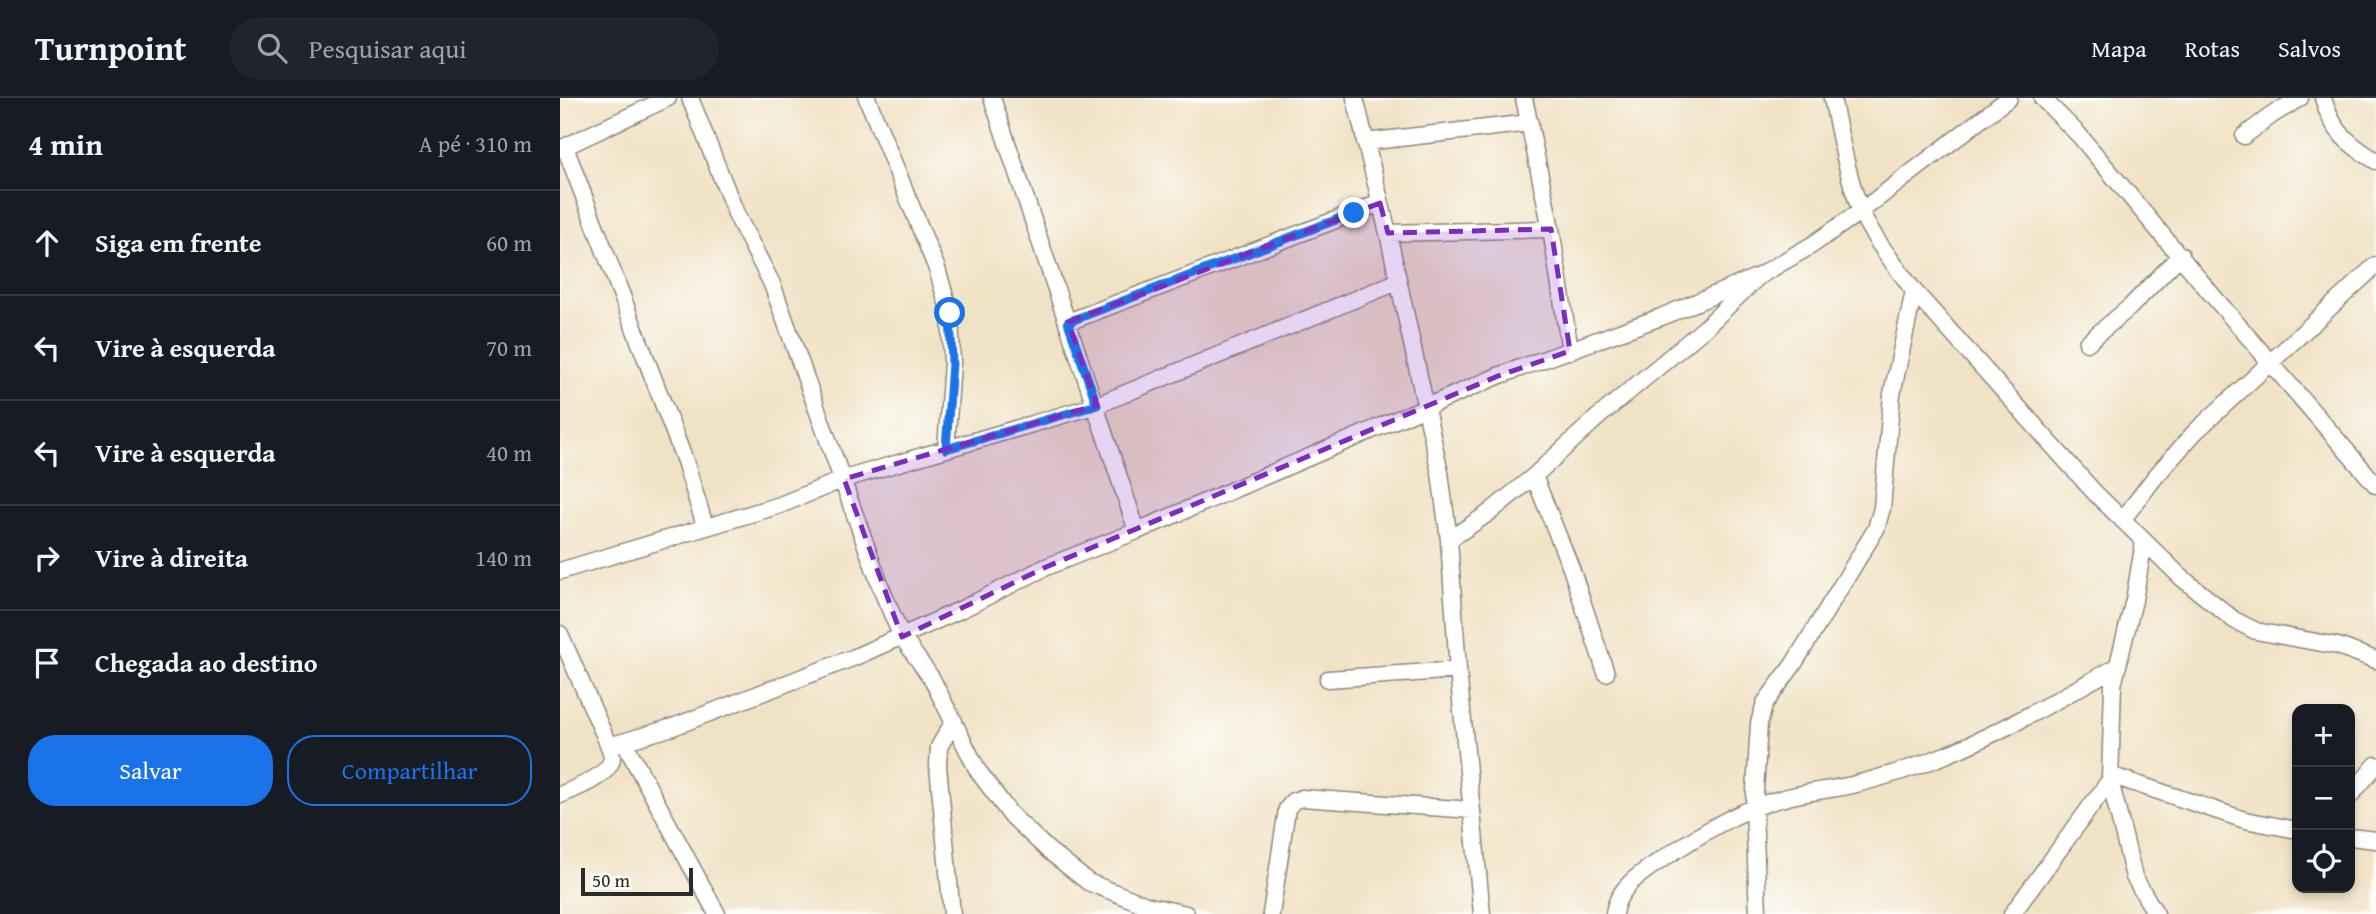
<!DOCTYPE html>
<html lang="pt">
<meta charset="utf-8">
<style>
body{margin:0;font-family:"Gentium Book Plus",serif;background:#20242c;color:#f1f3f6}
.controls{position:absolute;right:21px;bottom:21px;display:grid;overflow:hidden;border-radius:14px;box-shadow:0 4px 10px #0003}
.controls button{width:63px;height:63px;display:grid;place-items:center;padding:0;border:0;border-bottom:2px solid #363941;background:#171b24;color:#f1f3f6;font:35px sans-serif}
.scale{position:absolute;left:21px;bottom:18px;width:112px;box-sizing:border-box;padding-left:7px;border:4px solid #2b2b2b;border-top:0;font-size:19px;line-height:24px;white-space:nowrap;color:#2b2b2b;-webkit-text-stroke:5px #fdfcf7;paint-order:stroke}
.stop{position:absolute;width:21px;height:21px;margin:-16px;border:5px solid #1a73e8;border-radius:50%;background:#fff}
.stop.end{background:#1a73e8;border-color:#fff;box-shadow:0 2px 7px #0008}
.list{margin:0;padding:0;list-style:none}
h2{display:flex;justify-content:space-between;align-items:center;height:91px;margin:0;padding:0 28px;font-size:30px}
h2 small{font-size:23px;font-weight:400;color:#9ea1a6}
.list li{display:grid;grid-template-columns:46px 1fr auto;gap:21px;align-items:center;box-sizing:border-box;height:105px;padding:0 28px;border-top:2px solid #363941}
.list b{display:block;font-size:26px;white-space:nowrap}
.list em{font-size:23px;font-style:normal;color:#9ea1a6}
.actions{display:flex;gap:14px;padding:21px 28px}
.actions a{flex:1;padding:16px 0;border:2px solid #1a73e8;border-radius:28px;text-align:center;font-size:24px;color:#1a73e8}
.actions .main{background:#1a73e8;color:#fff}
.icon{flex:none;width:38px;height:38px;fill:none;stroke:currentColor;stroke-width:2;stroke-linecap:round;stroke-linejoin:round}
.map{position:relative;flex:none;width:1816px;height:816px;overflow:hidden}
header{display:flex;align-items:center;gap:42px;box-sizing:border-box;height:98px;padding:0 35px;background:#171b24;border-bottom:2px solid #363941}
header strong{font-size:33px}
nav{display:flex;gap:38px;margin-inline-start:auto;font-size:24px}
.search{width:490px;height:63px;background:#20242c;display:flex;align-items:center;gap:18px;box-sizing:border-box;padding:0 24px;border-radius:38px;color:#9ea1a6;font-size:26px}
main{display:flex}
aside{flex:1;background:#171b24}
.map>svg:first-child{display:block}
.lines{fill:none;stroke-linecap:round;stroke-linejoin:round}
.minor-casing{stroke:#8e8678;stroke-width:19}
.minor{stroke:#fff;stroke-width:16}
.route{stroke:#1a73e8;stroke-width:9}
.marked{fill:#7b2cbf;fill-opacity:0.2;stroke:#7b2cbf;stroke-width:5;stroke-dasharray:14 9;stroke-linejoin:round}
</style>
<header>
<strong>Turnpoint</strong>
<div class="search"><svg class="icon" aria-label="search" viewBox="0 0 24 24"><circle cx="10" cy="10" r="6"/><path d="M15 15l6 6"/></svg>Pesquisar aqui</div>
<nav><a>Mapa</a><a>Rotas</a><a>Salvos</a></nav>
</header>
<main>
<aside>
<h2>4 min<small>A pé · 310 m</small></h2>
<ul class="list">
<li><svg class="icon" aria-label="ahead" viewBox="0 0 24 24"><path d="M12 20V5M6 11l6-6 6 6"/></svg><div><b>Siga em frente</b></div><em>60 m</em></li>
<li><svg class="icon" aria-label="left" viewBox="0 0 24 24"><path d="M17 20v-9H6M10 6l-5 5 5 5"/></svg><div><b>Vire à esquerda</b></div><em>70 m</em></li>
<li><svg class="icon" aria-label="left" viewBox="0 0 24 24"><path d="M17 20v-9H6M10 6l-5 5 5 5"/></svg><div><b>Vire à esquerda</b></div><em>40 m</em></li>
<li><svg class="icon" aria-label="right" viewBox="0 0 24 24"><path d="M7 20v-9h11M14 6l5 5-5 5"/></svg><div><b>Vire à direita</b></div><em>140 m</em></li>
<li><svg class="icon" aria-label="arrive" viewBox="0 0 24 24"><path d="M6 21V4h12l-3 4 3 4H6"/></svg><div><b>Chegada ao destino</b></div></li>
</ul>
<div class="actions"><a class="main">Salvar</a><a>Compartilhar</a></div>
</aside>
<div class="map">
<svg width="1816" height="816" viewBox="0 0 1816 816">
<rect width="100%" height="100%" fill="#fdfcf7"/>
<filter id="ink" filterUnits="userSpaceOnUse"><feTurbulence type="fractalNoise" baseFrequency=".0143" numOctaves="2"/><feDisplacementMap in="SourceGraphic" scale="14" xChannelSelector="R" yChannelSelector="G"/><feConvolveMatrix kernelMatrix="1 2 1 2 8 2 1 2 1" color-interpolation-filters="sRGB"/></filter>
<filter id="wash" filterUnits="userSpaceOnUse"><feTurbulence type="fractalNoise" baseFrequency=".00686" numOctaves="4" result="noise"/><feDisplacementMap in="SourceGraphic" scale="28" xChannelSelector="R" yChannelSelector="G"/><feGaussianBlur stdDeviation="1.57" result="paint"/><feColorMatrix in="noise" values="0 0 0 0 0 0 0 0 0 0 0 0 0 0 0 0 0 1.4 0 .05"/><feComposite in="paint" operator="in"/></filter>
<g filter="url(#wash)">
<rect width="100%" height="100%" fill="#f0e2c4"/>
</g>
<g filter="url(#ink)">
<g class="lines">
<defs>
<path id="minor" d="M130 0 177 118 212 186 323 495 342 539 372 581 418 673 450 716 488 752 528 784 586 807 626 816
M307 0 377 171 390 215 392 265 386 351
M432 0 577 433
M795 0 828 135 880 375 889 442 898 572 922 816
M964 0 991 131 1010 253
M1272 0C1280 37 1287 76 1300 111 1309 135 1338 171 1354 193L1535 395 1622 480 1674 522 1696 533 1778 548 1816 562
M1482 0 1519 37 1653 198 1816 387
M1763 0C1772 33 1788 46 1816 63
M1684 38 1712 17 1740 0
M805 44 970 25
M5 49 125 363 145 428
M0 51 108 0
M828 135 991 131
M508 224 820 105
M1527 245 1570 209 1621 157
M974 378 1011 470 1046 575
M1563 421 1595 379 1635 334 1816 167
M889 442 930 414 974 378 1038 319 1145 230 1199 178 1252 147 1301 113 1449 0
M1584 444 1574 502 1553 587 1550 682 1574 779 1596 816
M0 473 220 407 284 381 537 307 837 184
M0 536 49 648C50 652 52 656 52 660 50 678 14 691 0 697
M768 581 898 572
M64 644 157 816
M49 648 113 629 295 559 400 512 486 469 577 433 938 278 1101 219 1199 178
M1550 677 1685 722 1737 732
M1790 698 1816 667
M1790 739 1816 742
M392 816 378 668 379 649 394 623
M711 816 727 711 733 703 742 700 912 712
M1054 816C1057 790 1081 775 1101 762 1139 737 1179 711 1224 700 1246 694 1269 692 1292 687 1320 680 1351 671 1378 660 1441 635 1499 601 1558 568
M1198 816 1194 710 1199 625 1205 605 1233 567 1316 431 1322 410 1332 296 1354 193
M1452 816 1550 682"/>
</defs>
<use href="#minor" class="minor-casing"/>
<use href="#minor" class="minor"/>
</g>
</g>
<g class="lines" filter="url(#ink)">
<path class="route" d="M390 215 392 265 386 351 537 307 508 224 794 115"/>
</g>
<path class="marked" d="M820 105 828 135 991 131 1010 253 938 278 486 469 342 539 284 381 537 307 508 224Z"/>
</svg>
<div class="controls">
<button>+</button>
<button>−</button>
<button><svg class="icon" aria-label="locate" viewBox="0 0 24 24"><circle cx="12" cy="12" r="6"/><path d="M12 2v4M12 18v4M2 12h4M18 12h4"/></svg></button>
</div>
<div class="scale">50 m</div>
<div class="stop" style="left:390px;top:215px"></div>
<div class="stop end" style="left:794px;top:115px"></div>
</div>
</main>
